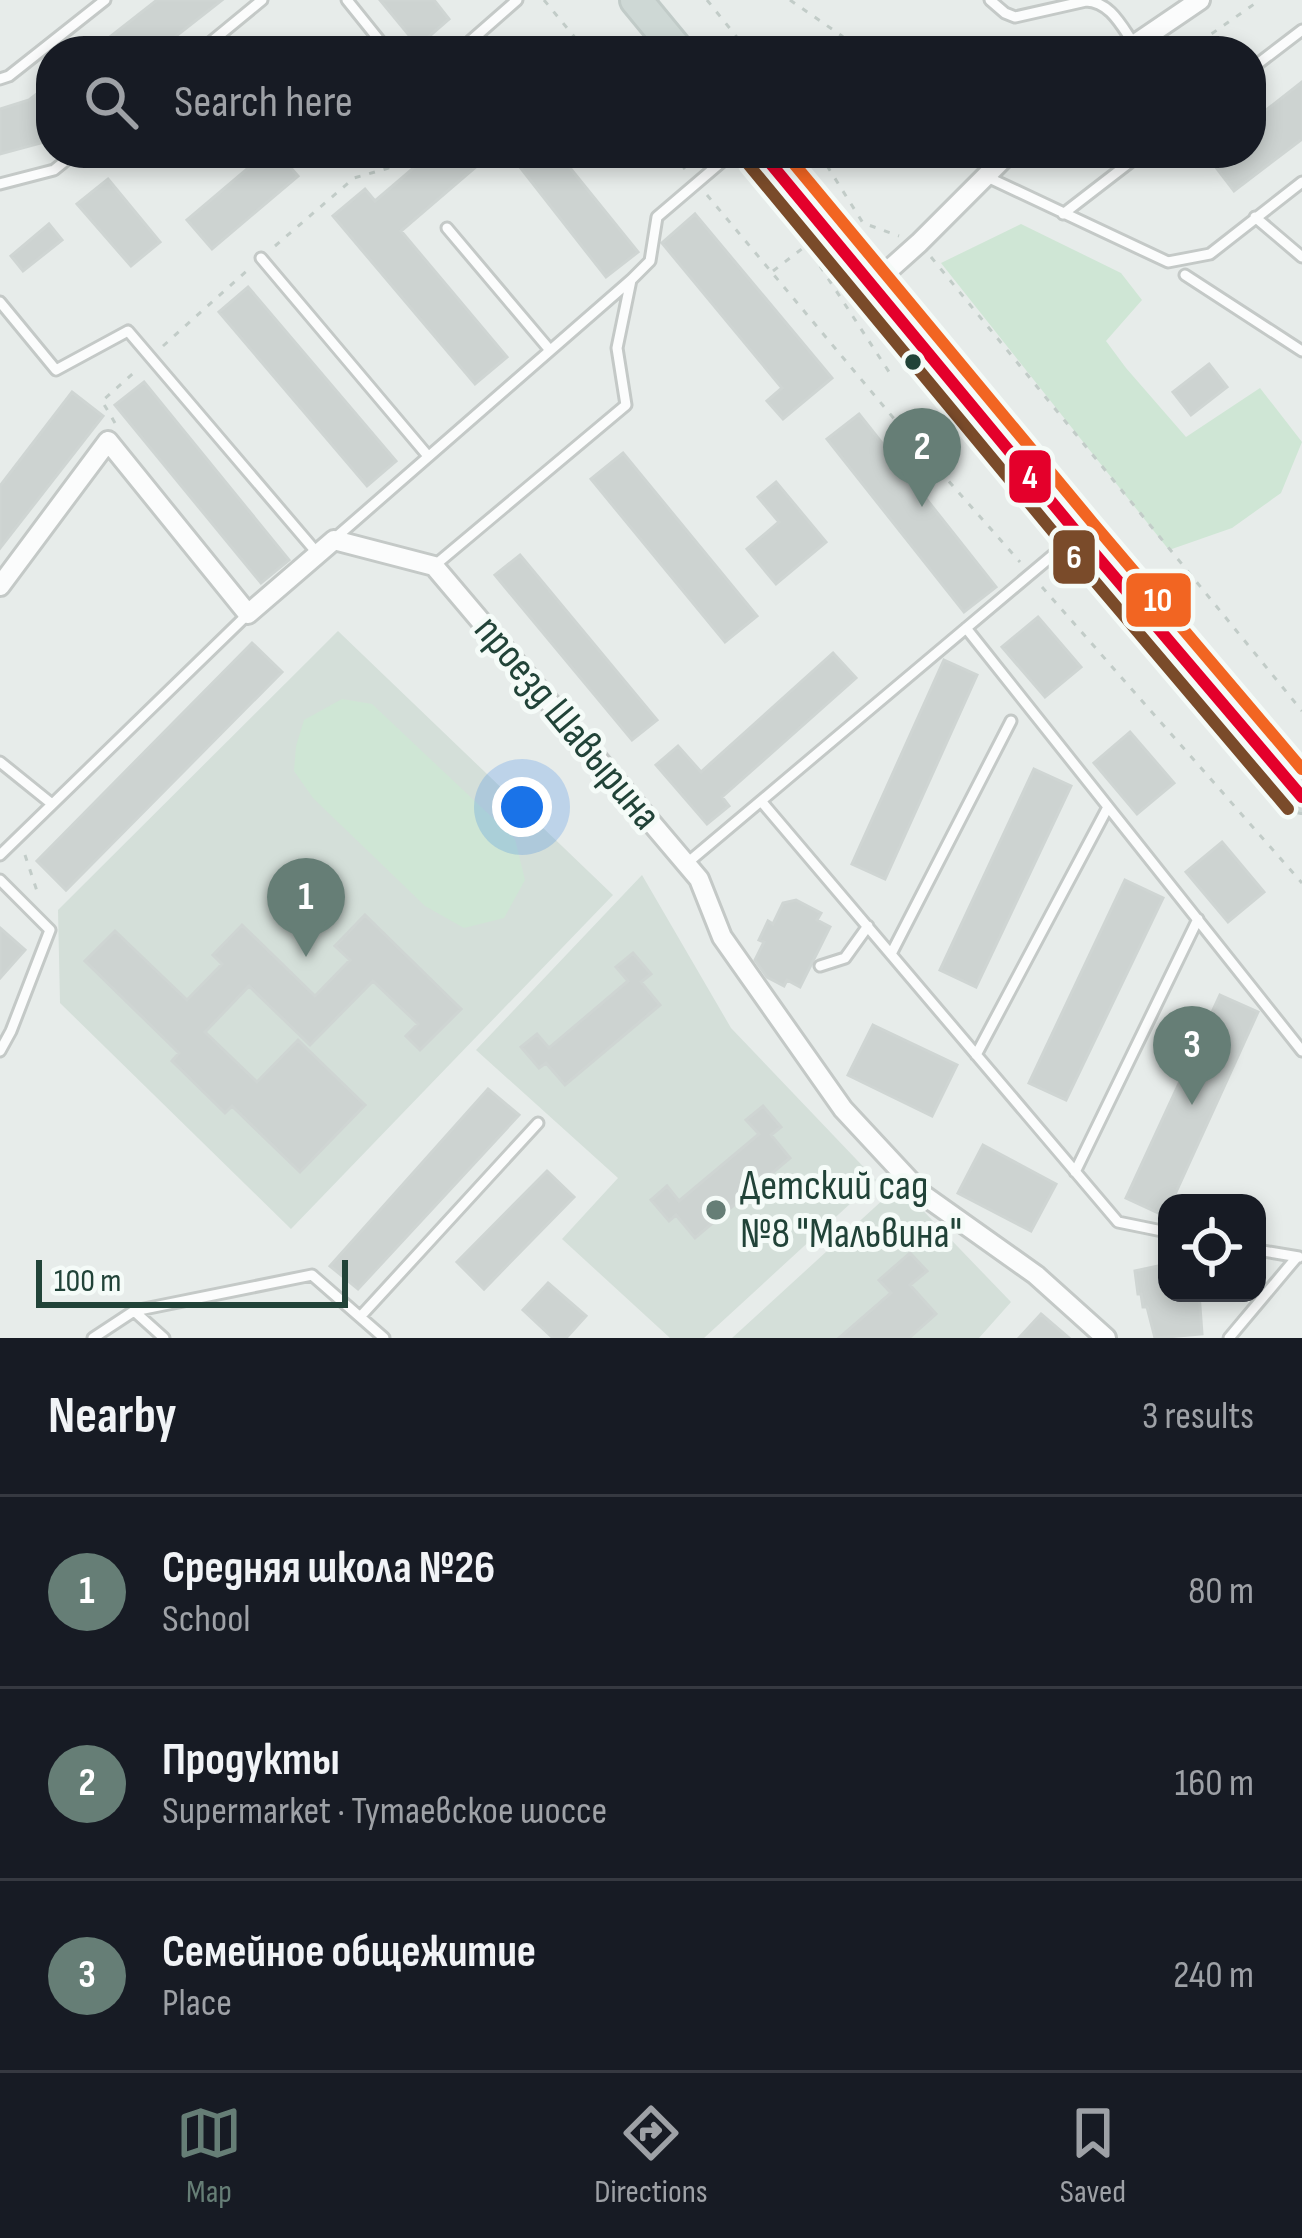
<!DOCTYPE html>
<meta charset="utf-8">
<style>
body{margin:0;font-family:"Sofia Sans Condensed",sans-serif;background:#242831;color:#f1f3f6}
.controls{position:absolute;right:36px;bottom:36px;display:grid;overflow:hidden;border-radius:24px;box-shadow:0 6px 18px #0003}
.controls button{width:108px;height:108px;display:grid;place-items:center;padding:0;border:0;border-bottom:3px solid #363941;background:#171b24;color:#f1f3f6;font:60px sans-serif}
.scale{position:absolute;left:36px;bottom:30px;width:312px;box-sizing:border-box;padding-left:12px;border:6px solid #214338;border-top:0;font-size:33px;line-height:42px;white-space:nowrap;color:#214338;-webkit-text-stroke:9px #f5fbf8;paint-order:stroke}
.you{position:absolute;left:522px;top:807px;width:42px;height:42px;margin:-30px;border:9px solid #fff;border-radius:50%;background:#1a73e8;box-shadow:0 0 0 18px #1a73e833}
.badge{display:grid;place-items:center;width:78px;height:78px;border-radius:50%;background:#667e76;color:#fff;font-size:39px;font-weight:700}
.pin{position:absolute;translate:-50% -99px;filter:drop-shadow(0 3px 6px #0008)}
.pin::after{content:'';position:absolute;top:63px;width:42px;height:36px;background:inherit;clip-path:polygon(0 0,100% 0,50% 100%)}
.list{margin:0;padding:0;list-style:none}
h2{display:flex;justify-content:space-between;align-items:center;height:156px;margin:0;padding:0 48px;font-size:51px}
h2 small{font-size:39px;font-weight:400;color:#9ea1a6}
.list li{display:grid;grid-template-columns:78px 1fr auto;gap:36px;align-items:center;box-sizing:border-box;height:192px;padding:0 48px;border-top:3px solid #363941}
.list b{display:block;font-size:45px;white-space:nowrap}
.list p{margin:0;font-size:39px;white-space:nowrap;color:#9ea1a6}
.list em{font-size:39px;font-style:normal;color:#9ea1a6}
.icon{flex:none;width:66px;height:66px;fill:none;stroke:currentColor;stroke-width:2;stroke-linecap:round;stroke-linejoin:round}
.map{position:relative;flex:none;width:1302px;height:1338px;overflow:hidden}
.search{position:absolute;background:#171b24;box-shadow:0 6px 18px #0003;left:36px;right:36px;top:36px;height:132px;display:flex;align-items:center;gap:30px;box-sizing:border-box;padding:0 42px;border-radius:48px;color:#9ea1a6;font-size:45px}
.sheet{height:732px;background:#171b24}
nav{display:flex;justify-content:space-around;align-items:center;box-sizing:border-box;height:168px;border-top:3px solid #363941;background:#171b24;font-size:33px;color:#9ea1a6}
nav a{display:grid;justify-items:center;gap:6px}
nav .on{color:#667e76}
.map>svg:first-child{display:block}
.built{fill:#d4dfd9}
.green{fill:#cfe6d5}
.building{fill:#cdd3d1;stroke:#cfd5d3;stroke-width:3}
.lines{fill:none;stroke-linecap:round;stroke-linejoin:round}
.service-casing{stroke:#c4c9c7;stroke-width:15}
.minor-casing{stroke:#c4c9c7;stroke-width:24}
.primary-casing{stroke:#c1cbc8;stroke-width:36}
.path{stroke:#c2ccc8;stroke-width:3;stroke-dasharray:6 9;stroke-linecap:butt}
.service{stroke:#fbfcfc;stroke-width:9}
.minor{stroke:#fbfcfc;stroke-width:18}
.primary{stroke:#ced8d5;stroke-width:30}
.bus-1-casing{stroke:#f5fbf8;stroke-width:21}
.bus-2-casing{stroke:#f5fbf8;stroke-width:21}
.bus-3-casing{stroke:#f5fbf8;stroke-width:21}
.bus-1{stroke:#e4002b;stroke-width:12}
.bus-2{stroke:#7a4b2a;stroke-width:12}
.bus-3{stroke:#f26522;stroke-width:12}
.bus-dot{fill:#214338;stroke:#f5fbf8;stroke-width:4.5}
.poi-dot{fill:#667e76;stroke:#f5fbf8;stroke-width:4.5}
.labels{text-anchor:middle;dominant-baseline:central;stroke-width:10;stroke-linejoin:round;paint-order:stroke}
.street-label{font-size:42px;fill:#214338;stroke:#f5fbf8}
.poi-label{font-size:42px;fill:#214338;stroke:#f5fbf8;text-anchor:start}
.line-badge{stroke:#f5fbf8;stroke-width:4.5}
.badge-label{font-size:33px;text-anchor:middle;font-weight:bold;fill:#fff}
</style>
<div class="map">
<svg width="1302" height="1338" viewBox="0 0 1302 1338">
<rect width="100%" height="100%" fill="#e7ecea"/>
<path class="built" d="M338 631 613 895 291 1229 60 1003 58 910Z
M642 875 731 1028 876 1180 704 1338H670L562 1239 618 1178 476 1050Z
M908 1195 1011 1302 979 1338H732L886 1197Z"/>
<path class="green" d="M1021 224 1121 273 1142 300 1106 341 1126 368 1186 437 1260 388 1302 442 1281 493 1232 528 1169 550 941 263Z
M342 699 372 704 515 839 525 880 504 918 464 928 425 906 313 798 294 771 296 746 304 720Z"/>
<path class="building" d="M157 0H222L157 51H92Z
M380 0H434L449 19 418 46Z
M1302 82V139L1234 191 1205 153H1251V122Z
M51 83V135L41 143 0 154V109L29 100Z
M266 153H278L298 176 212 249 187 220Z
M431 153H492L401 231 507 357 475 384 333 216 365 189 375 201Z
M509 153H558L638 252 606 277Z
M108 179 160 242 131 266 77 204Z
M695 214 832 378 783 419 767 401 782 388 662 243Z
M49 224 62 240 23 271 11 256Z
M248 287 396 461 367 486 219 312Z
M1209 364 1227 387 1191 415 1173 392Z
M144 382 289 560 261 583 115 405Z
M72 392 103 416 0 548V486Z
M859 414 996 587 964 612 827 439Z
M623 453 757 616 725 642 591 479Z
M776 482 826 542 776 584 747 549 779 522 758 497Z
M520 555 657 720 632 740 495 575Z
M1038 617 1081 667 1045 697 1002 647Z
M252 643 282 672 66 890 37 861Z
M833 653 856 678 722 797 729 806 707 824 656 765 678 746 701 772Z
M944 660 977 675 885 879 852 864Z
M1130 732 1174 783 1137 814 1094 763Z
M1034 769 1071 786 976 987 940 970Z
M1222 842 1264 892 1228 922 1186 872Z
M312 862 337 888 309 915 284 889Z
M1125 880 1163 898 1066 1100 1029 1083Z
M796 900 821 913 817 920 830 927 800 987 787 980 784 986 767 977 755 960 764 942 759 940 768 921 773 924 783 903Z
M365 915 461 1009 420 1050 406 1036 418 1024 373 981 310 1045 249 986 205 1032 257 1082 298 1040 365 1105 300 1172 232 1106 225 1113 172 1061 179 1053 85 961 115 931 187 1000 222 964 213 955 242 925 315 996 350 960 335 946Z
M0 928 25 950 0 978Z
M633 953 651 974 641 982 660 1005 565 1085 546 1063 539 1068 521 1047 537 1034 549 1048 628 981 616 967Z
M1220 995 1258 1012 1171 1203H1167L1165 1216 1126 1198Z
M873 1025 957 1065 932 1116 848 1075Z
M488 1089 519 1115 358 1289 330 1266Z
M763 1106 781 1127 771 1135 790 1158 695 1238 676 1215 669 1221 651 1200 667 1186 679 1201 759 1134 746 1120Z
M983 1145 1056 1184 1031 1231 958 1193Z
M547 1171 574 1197 484 1289 457 1262Z
M910 1253 927 1271 910 1285 936 1314 909 1338H839L891 1293 879 1280Z
M1167 1264V1293H1199L1202 1334 1155 1338 1147 1307H1143L1141 1294H1138L1135 1271Z
M548 1283 586 1316 566 1338H553L523 1310Z
M1041 1314 1069 1338H1019Z"/>
<g class="lines">
<defs>
<path id="service" d="M347 0 388 51
M990 0 1005 13 1015 17 1086 1C1110 2 1121 25 1134 44
M200 51 262 0
M459 51 517 0
M1251 69 1302 30
M0 79 9 76 105 0
M985 176 1168 262 1210 254 1302 182
M0 184 54 170 75 153
M1063 214 1142 153
M1255 217 1302 257
M447 228 549 349
M261 258 428 456
M1185 275 1302 351
M0 302 56 370 128 331 318 554
M334 539 631 280 650 261 657 217 732 153
M434 566 626 405 617 348 631 280
M966 628 1302 1051
M0 762 52 804
M761 801 1118 1222 1167 1232
M0 855 248 614
M686 864 1072 539
M0 880 50 930 11 1031 0 1051
M891 954 1011 721
M820 966 845 958 868 926
M976 1055 1108 807
M1075 1172 1198 919
M1257 1250 1299 1257
M134 1311 312 1275 384 1338
M360 1317 538 1123
M93 1338 134 1311 164 1338
M1229 1338 1297 1257"/>
<path id="minor" d="M1125 51 1200 0
M872 285 919 243 1009 153
M0 586 108 441 248 614 334 540 434 566 699 879 722 937 843 1109 922 1194 1036 1275 1106 1338"/>
<path id="primary" d="M636 0 678 51
M762 153 1078 534 1302 797"/>
</defs>
<use href="#service" class="service-casing"/>
<use href="#minor" class="minor-casing"/>
<use href="#primary" class="primary-casing"/>
<path class="path" d="M544 0 586 51
M707 0 748 51
M790 0 842 36 859 51
M1187 51 1260 0
M672 153 685 169
M819 153 863 223 899 236
M707 195 901 427 1020 562
M275 246 354 178 396 166 411 153
M931 257 1302 711
M820 266 893 378
M773 271 803 248
M163 346 250 268
M115 423 102 401 138 369
M1042 587 1302 883
M25 855 39 897"/>
<use href="#service" class="service"/>
<use href="#minor" class="minor"/>
<use href="#primary" class="primary"/>
<defs>
<path id="bus-1" d="M762 153 1078 534 1302 797"/>
<path id="bus-2" d="M748 164 1064 545 1288 809"/>
<path id="bus-3" d="M785 153 1092 522 1302 769"/>
</defs>
<use href="#bus-1" class="bus-1-casing"/>
<use href="#bus-2" class="bus-2-casing"/>
<use href="#bus-3" class="bus-3-casing"/>
<use href="#bus-1" class="bus-1"/>
<use href="#bus-2" class="bus-2"/>
<use href="#bus-3" class="bus-3"/>
</g>
<circle class="bus-dot" cx="913" cy="362" r="10"/>
<circle class="poi-dot" cx="716" cy="1210" r="12"/>
<g class="labels">
<g class="street-label">
<text transform="translate(567 723) rotate(50)">проезд Шавырина</text>
</g>
<g class="poi-label">
<text x="740" y="1186">Детский сад<tspan x="740" dy="48">№8 "Мальвина"</tspan></text>
</g>
</g>
<g class="line-badge">
<rect x="1007" y="448" width="46" height="57" rx="12" fill="#e4002b"/>
<rect x="1051" y="528" width="46" height="58" rx="12" fill="#7a4b2a"/>
<rect x="1124" y="571" width="69" height="58" rx="12" fill="#f26522"/>
</g>
<g class="badge-label">
<text x="1030" y="488">4</text>
<text x="1074" y="568">6</text>
<text x="1158" y="611">10</text>
</g>
</svg>
<div class="controls">
<button><svg class="icon" aria-label="locate" viewBox="0 0 24 24"><circle cx="12" cy="12" r="6"/><path d="M12 2v4M12 18v4M2 12h4M18 12h4"/></svg></button>
</div>
<div class="scale">100 m</div>
<div class="you"></div>
<div class="pin badge" style="left:306px;top:957px">1</div>
<div class="pin badge" style="left:922px;top:507px">2</div>
<div class="pin badge" style="left:1192px;top:1105px">3</div>
<div class="search"><svg class="icon" aria-label="search" viewBox="0 0 24 24"><circle cx="10" cy="10" r="6"/><path d="M15 15l6 6"/></svg>Search here</div>
</div>
<section class="sheet">
<h2>Nearby<small>3 results</small></h2>
<ul class="list">
<li><span class="badge">1</span><div><b>Средняя школа №26</b><p>School</p></div><em>80 m</em></li>
<li><span class="badge">2</span><div><b>Продукты</b><p>Supermarket · Тутаевское шоссе</p></div><em>160 m</em></li>
<li><span class="badge">3</span><div><b>Семейное общежитие</b><p>Place</p></div><em>240 m</em></li>
</ul>
</section>
<nav>
<a class="on"><svg class="icon" aria-label="map" viewBox="0 0 24 24"><path d="M3 6l6-2 6 2 6-2v14l-6 2-6-2-6 2zM9 4v14M15 6v14"/></svg>Map</a>
<a><svg class="icon" aria-label="directions" viewBox="0 0 24 24"><path d="M12 3l9 9-9 9-9-9zM9 14v-3h6M13 9l2 2-2 2"/></svg>Directions</a>
<a><svg class="icon" aria-label="saved" viewBox="0 0 24 24"><path d="M7 4h10v16l-5-4-5 4z"/></svg>Saved</a>
</nav>
